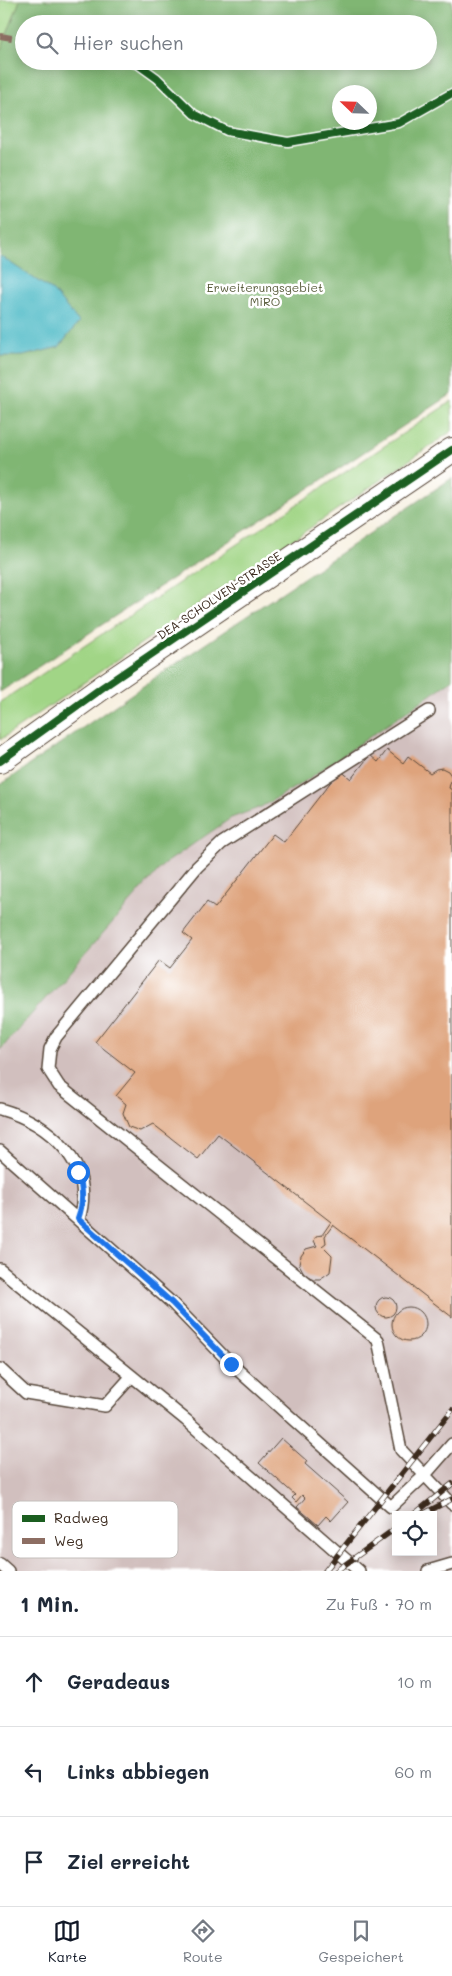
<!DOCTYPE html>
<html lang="de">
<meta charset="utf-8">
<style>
body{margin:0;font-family:Mali,sans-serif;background:#f2f2f3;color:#1f2937}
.controls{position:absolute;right:15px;bottom:15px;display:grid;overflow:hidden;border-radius:0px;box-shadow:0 2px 12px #0003}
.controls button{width:45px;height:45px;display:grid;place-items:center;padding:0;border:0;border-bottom:1px solid #e0e1e3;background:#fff;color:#1f2937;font:25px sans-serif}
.compass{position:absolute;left:332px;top:85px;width:45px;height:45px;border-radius:50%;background:#fff;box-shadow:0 2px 12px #0003;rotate:293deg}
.stop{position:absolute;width:15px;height:15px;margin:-11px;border:4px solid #1a73e8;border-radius:50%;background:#fff}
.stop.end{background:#1a73e8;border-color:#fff;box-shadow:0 1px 5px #0008}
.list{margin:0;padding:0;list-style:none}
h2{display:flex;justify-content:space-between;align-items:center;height:65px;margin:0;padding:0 20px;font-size:21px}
h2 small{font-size:16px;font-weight:400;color:#747a83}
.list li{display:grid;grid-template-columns:32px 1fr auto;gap:15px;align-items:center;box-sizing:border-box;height:90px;padding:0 20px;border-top:1px solid #e0e1e3}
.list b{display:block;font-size:19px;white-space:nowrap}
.list em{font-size:16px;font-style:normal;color:#747a83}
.icon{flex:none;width:28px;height:28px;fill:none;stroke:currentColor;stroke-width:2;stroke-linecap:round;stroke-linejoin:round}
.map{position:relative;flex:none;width:452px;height:1571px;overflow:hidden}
.search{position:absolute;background:#fff;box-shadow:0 2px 12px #0003;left:15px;right:15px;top:15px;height:55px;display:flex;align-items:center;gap:12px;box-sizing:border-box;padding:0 18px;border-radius:28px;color:#747a83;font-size:19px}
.sheet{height:335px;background:#fff}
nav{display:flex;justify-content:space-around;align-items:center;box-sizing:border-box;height:70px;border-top:1px solid #e0e1e3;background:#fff;font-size:14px;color:#747a83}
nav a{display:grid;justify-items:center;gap:2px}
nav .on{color:#111827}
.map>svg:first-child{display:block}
.industrial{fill:#d1bfbe;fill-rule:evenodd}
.green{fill:#a1d586;stroke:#6e8052}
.forest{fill:#80b673;stroke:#5e7048;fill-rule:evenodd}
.water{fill:#4cb9c6;stroke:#447272}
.building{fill:#dea37c}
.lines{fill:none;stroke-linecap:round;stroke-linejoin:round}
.service-casing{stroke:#57473a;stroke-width:14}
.minor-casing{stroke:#57473a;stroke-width:26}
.service{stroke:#fff;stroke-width:11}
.minor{stroke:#fff;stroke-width:24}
.rail-casing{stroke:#3b2a1e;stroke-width:5.5}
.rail{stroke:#fff;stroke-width:4;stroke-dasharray:11;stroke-linecap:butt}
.quiet{stroke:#8d6e63;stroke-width:6;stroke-dasharray:12 6;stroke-linecap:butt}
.cycleway-casing{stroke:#fff;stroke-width:11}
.cycleway{stroke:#1b5e20;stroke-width:8}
.route{stroke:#1a73e8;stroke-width:6}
.labels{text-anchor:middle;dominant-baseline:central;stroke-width:5;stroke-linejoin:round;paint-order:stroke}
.park-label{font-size:12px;fill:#5a5d3d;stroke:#fff}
.street-label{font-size:12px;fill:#3b2a1e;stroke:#fff}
.key{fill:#fff;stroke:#c4bfbc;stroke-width:1}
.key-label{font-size:14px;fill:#3b2a1e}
</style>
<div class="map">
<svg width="452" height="1571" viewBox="0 0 452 1571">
<rect width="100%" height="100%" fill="#fff"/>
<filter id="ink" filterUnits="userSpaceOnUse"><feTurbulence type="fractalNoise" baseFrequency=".02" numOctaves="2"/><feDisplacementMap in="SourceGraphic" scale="10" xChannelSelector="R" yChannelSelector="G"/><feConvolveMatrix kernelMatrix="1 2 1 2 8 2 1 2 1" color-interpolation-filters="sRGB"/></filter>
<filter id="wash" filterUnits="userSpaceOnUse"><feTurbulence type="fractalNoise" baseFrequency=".0096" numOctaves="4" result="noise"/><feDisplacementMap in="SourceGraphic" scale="20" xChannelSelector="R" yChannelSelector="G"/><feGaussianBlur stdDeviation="1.12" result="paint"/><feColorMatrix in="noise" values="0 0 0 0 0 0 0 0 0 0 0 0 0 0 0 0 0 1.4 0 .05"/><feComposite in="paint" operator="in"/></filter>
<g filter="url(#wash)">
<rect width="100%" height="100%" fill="#f6eedc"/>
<path class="industrial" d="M452 680V1571H0V1050L163 865 231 818 261 807 304 782ZM396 1515H433V1552H396Z"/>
<path class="green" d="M0 0H20L2 48 0 49Z
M452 401V431L0 740V702Z"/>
<path class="forest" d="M20 0H452V394L0 692V356H23L59 347 79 322 53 291 0 256V49L2 48ZM24 24H428V61H24ZM340 92H370V122H340Z
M452 478V680L304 782 261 807 231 818 163 865 0 1050V785L159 675Z"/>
<path class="water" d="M0 256 53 291 79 322 59 347 23 356H0Z"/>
<g id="blocks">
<path class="building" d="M387 750 403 763 408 756 430 773 436 769 442 768 448 771 452 777 449 788 452 790V1317L333 1225 325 1236 326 1243 322 1246 332 1256 330 1272 320 1279H314L305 1275 299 1264 301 1256 306 1249 317 1246 314 1241 316 1236 322 1235 331 1222 218 1134 198 1159 153 1124 140 1131 129 1127 123 1113 126 1104 116 1096 135 1073 95 1042 159 960 170 968 192 940 183 933 207 902 215 908 273 834 284 842 340 770 351 779 370 755 378 762Z
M376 1307a10 10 0 1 1 20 0a10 10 0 1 1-20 0Z
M392 1324a17 17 0 1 1 34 0a17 17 0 1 1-34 0Z
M281 1438 307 1461 305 1464 348 1502 331 1521 326 1516 318 1525 297 1507 305 1498 302 1495 296 1502 292 1498 295 1495 259 1463Z"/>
</g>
</g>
<g filter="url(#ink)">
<use href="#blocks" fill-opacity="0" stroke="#57473a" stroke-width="1"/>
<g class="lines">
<defs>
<path id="service" d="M429 711 222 843 197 867 56 1037 50 1049 48 1069 59 1086 378 1340 401 1450 452 1504
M0 1109C49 1123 96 1163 79 1219
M0 1151 172 1303 231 1364 391 1507 425 1475 452 1444
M0 1269 186 1420 359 1571
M0 1369 26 1393 105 1406 132 1376
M0 1564 8 1571
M428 1571 452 1564"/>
<path id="minor" d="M0 761 103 687 452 450"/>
</defs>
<use href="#service" class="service-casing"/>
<use href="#minor" class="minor-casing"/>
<use href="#service" class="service"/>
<use href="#minor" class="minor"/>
<defs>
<path id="rail" d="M413 1515 452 1484
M421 1515 452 1499
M325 1571 452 1410
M336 1571 396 1528"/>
</defs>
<use href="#rail" class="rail-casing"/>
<use href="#rail" class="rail"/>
<path class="quiet" d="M0 36 24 40"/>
<defs>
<path id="cycleway" d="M127 61 139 65 157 78 194 114 227 131 288 142 399 123 452 93
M0 761 103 687 452 450"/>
</defs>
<use href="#cycleway" class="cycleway-casing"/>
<use href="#cycleway" class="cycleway"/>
</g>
</g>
<g class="lines" filter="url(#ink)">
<path class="route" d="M78 1172C83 1189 84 1202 78 1219L172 1303 231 1364"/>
</g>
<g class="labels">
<g class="park-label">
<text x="265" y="287">Erweiterungsgebiet<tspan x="265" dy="14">MiRO</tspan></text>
</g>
<g class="street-label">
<text transform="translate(219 595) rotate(-34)">DEA-SCHOLVEN-STRASSE</text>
</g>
</g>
<rect x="12" y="1501" width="166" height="57" rx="8" class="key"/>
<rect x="22" y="1515" width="23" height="7" fill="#1b5e20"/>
<rect x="22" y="1538" width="23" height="6" fill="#8d6e63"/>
<g class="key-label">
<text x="54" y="1523">Radweg</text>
<text x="54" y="1546">Weg</text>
</g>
</svg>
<div class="controls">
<button><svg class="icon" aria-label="locate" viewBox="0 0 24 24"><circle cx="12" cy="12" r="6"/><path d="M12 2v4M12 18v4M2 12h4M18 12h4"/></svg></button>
</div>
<svg class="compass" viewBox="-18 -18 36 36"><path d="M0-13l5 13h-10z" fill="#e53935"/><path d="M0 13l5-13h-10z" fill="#747a83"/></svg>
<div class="stop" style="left:78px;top:1172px"></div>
<div class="stop end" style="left:231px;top:1364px"></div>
<div class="search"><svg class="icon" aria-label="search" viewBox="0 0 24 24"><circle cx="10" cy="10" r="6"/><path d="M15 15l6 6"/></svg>Hier suchen</div>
</div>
<section class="sheet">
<h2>1 Min.<small>Zu Fuß · 70 m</small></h2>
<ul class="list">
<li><svg class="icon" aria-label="ahead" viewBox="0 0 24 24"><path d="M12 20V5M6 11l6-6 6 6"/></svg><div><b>Geradeaus</b></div><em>10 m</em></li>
<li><svg class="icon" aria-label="left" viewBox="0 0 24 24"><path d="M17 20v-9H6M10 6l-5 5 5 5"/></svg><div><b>Links abbiegen</b></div><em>60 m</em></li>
<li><svg class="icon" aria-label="arrive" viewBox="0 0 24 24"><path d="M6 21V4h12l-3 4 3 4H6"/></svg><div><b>Ziel erreicht</b></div></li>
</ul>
</section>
<nav>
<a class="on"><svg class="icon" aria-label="map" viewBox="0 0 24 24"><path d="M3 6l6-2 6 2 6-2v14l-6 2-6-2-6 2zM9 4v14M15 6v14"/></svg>Karte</a>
<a><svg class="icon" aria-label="directions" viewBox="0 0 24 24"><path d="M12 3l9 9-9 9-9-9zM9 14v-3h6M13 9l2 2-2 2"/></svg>Route</a>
<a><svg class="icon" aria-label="saved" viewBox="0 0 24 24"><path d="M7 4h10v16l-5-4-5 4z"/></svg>Gespeichert</a>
</nav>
